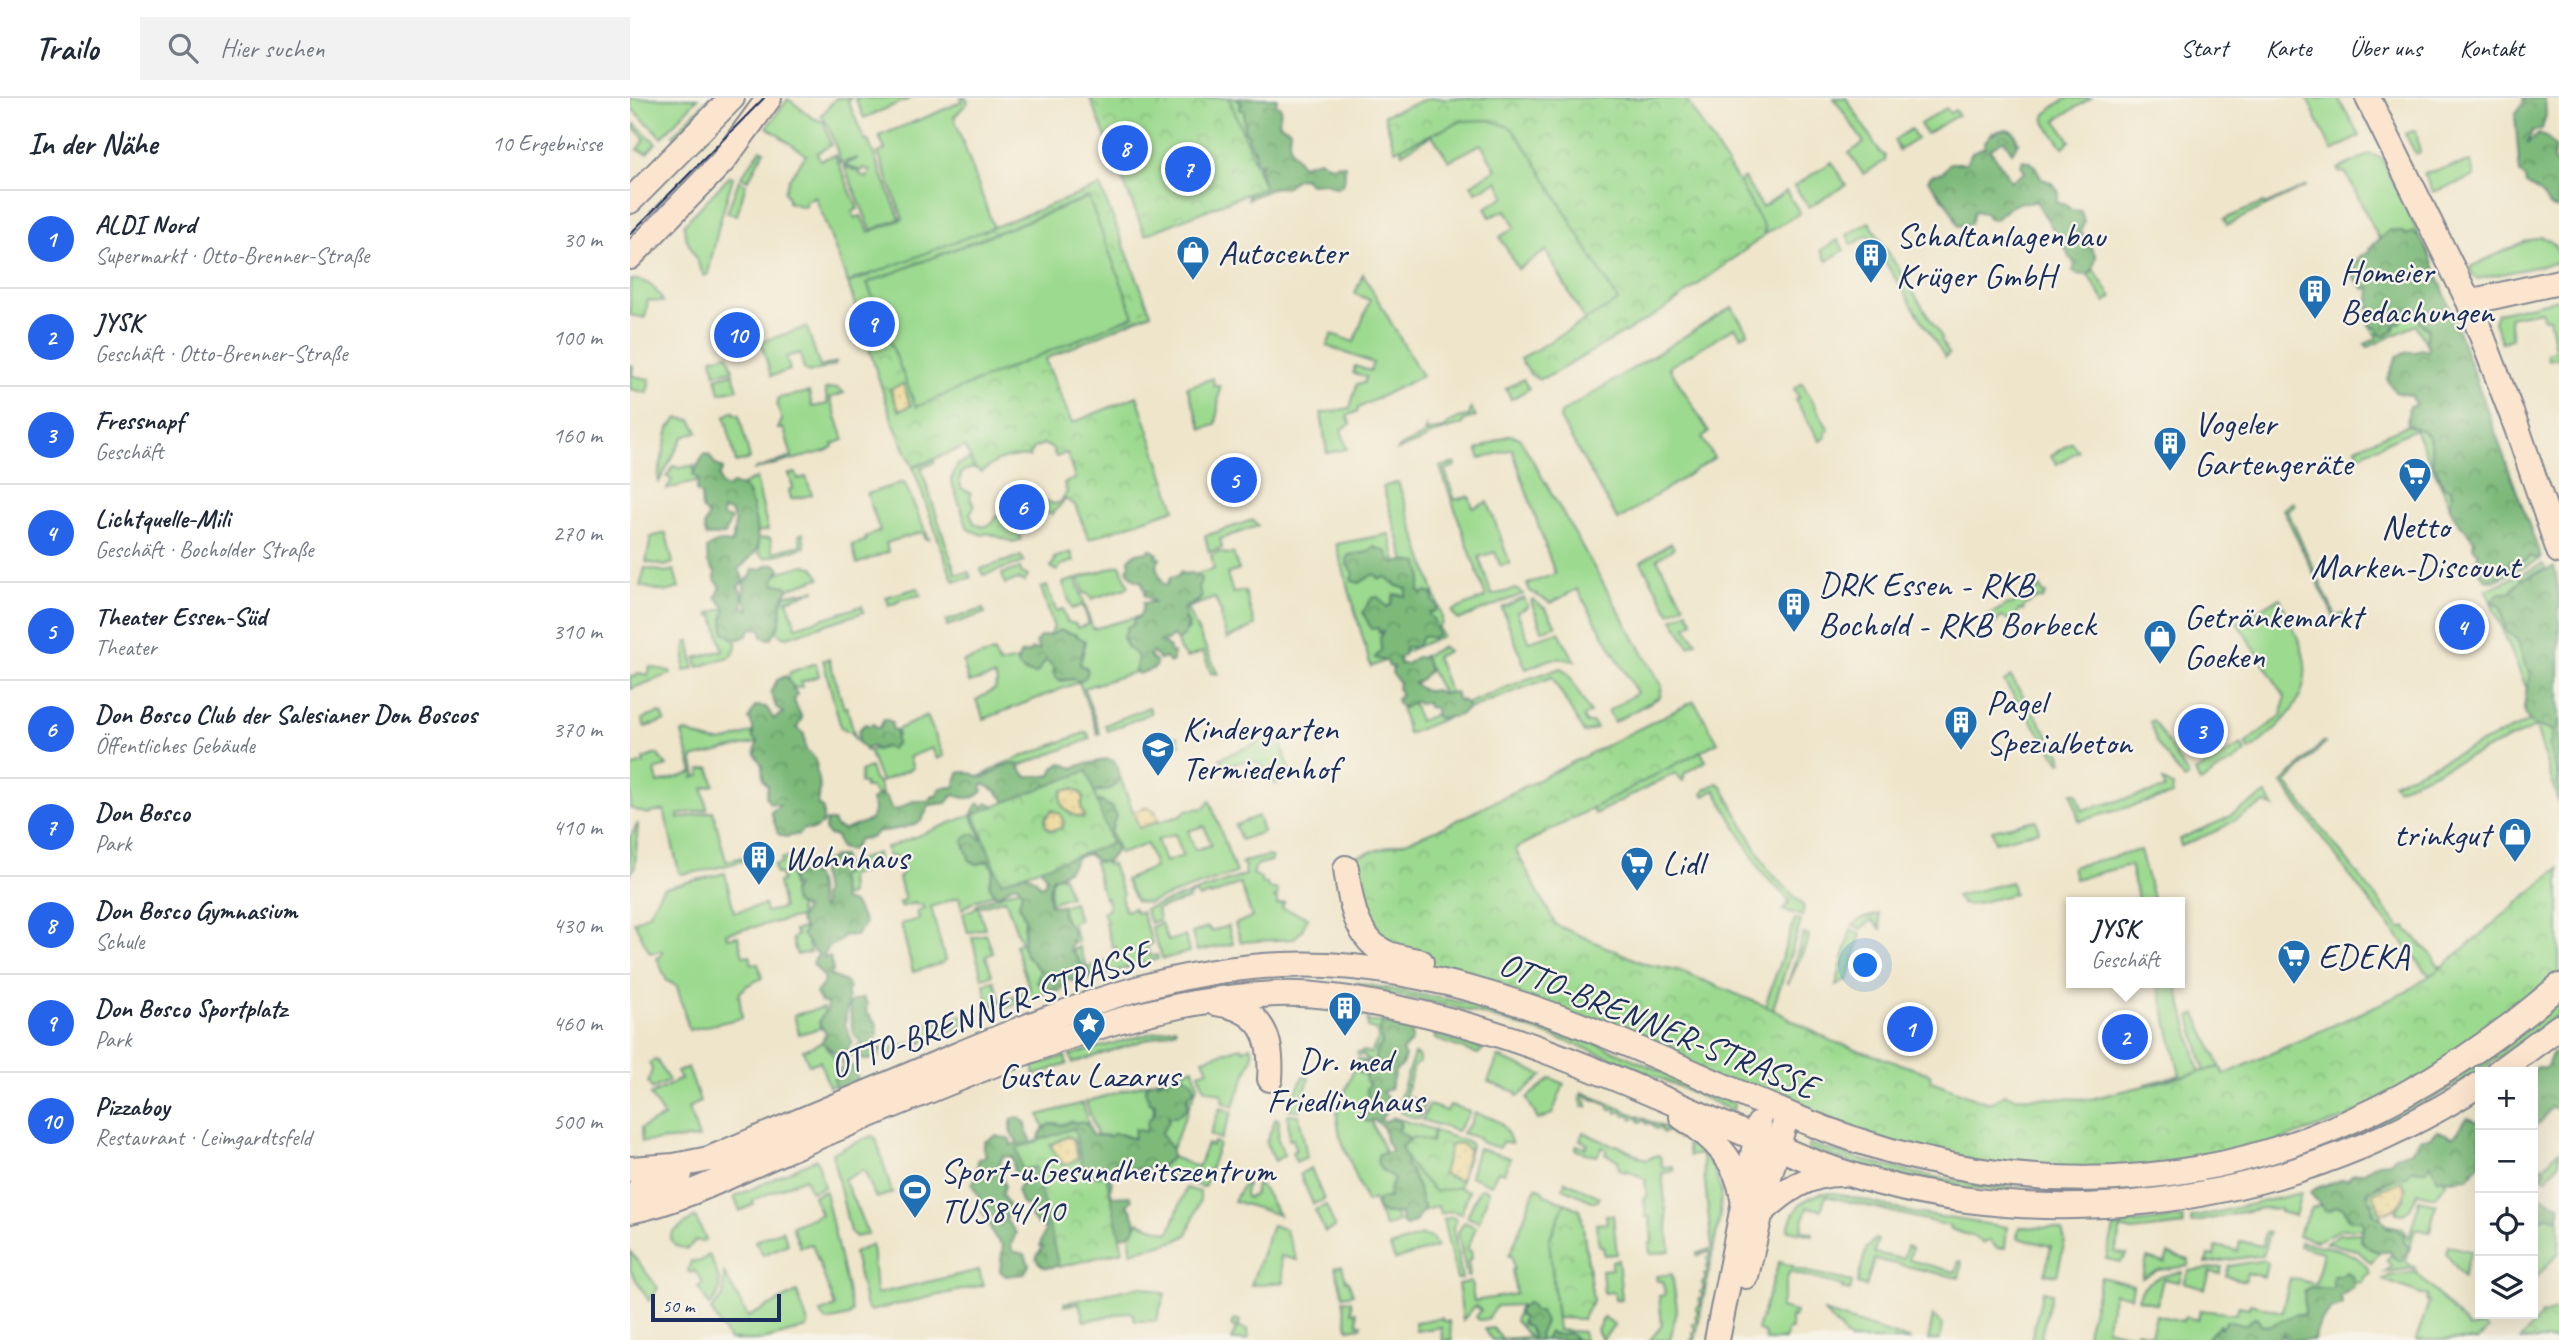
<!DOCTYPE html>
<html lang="de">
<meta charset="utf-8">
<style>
body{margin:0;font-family:Caveat,sans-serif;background:#f2f2f3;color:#1f2937}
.controls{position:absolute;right:21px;bottom:21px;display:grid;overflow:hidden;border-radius:0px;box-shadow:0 7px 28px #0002}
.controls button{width:63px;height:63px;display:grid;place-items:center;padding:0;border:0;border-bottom:2px solid #e0e1e3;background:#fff;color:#1f2937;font:35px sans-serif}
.scale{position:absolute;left:21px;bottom:18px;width:130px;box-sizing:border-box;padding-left:7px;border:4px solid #1b2f5e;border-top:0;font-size:19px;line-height:24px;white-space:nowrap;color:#1b2f5e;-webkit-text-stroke:5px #f7f3e8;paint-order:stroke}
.you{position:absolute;left:1236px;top:868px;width:24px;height:24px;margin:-18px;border:5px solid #fff;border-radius:50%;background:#1a73e8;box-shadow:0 0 0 10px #1a73e833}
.badge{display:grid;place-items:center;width:46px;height:46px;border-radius:50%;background:#2563eb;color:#fff;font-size:23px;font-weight:700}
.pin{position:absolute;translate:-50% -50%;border:4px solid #fff;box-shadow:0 2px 7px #0006}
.popup{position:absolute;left:1436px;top:799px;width:119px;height:91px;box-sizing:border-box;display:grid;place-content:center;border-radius:0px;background:#fff;filter:drop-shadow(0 2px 5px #0005);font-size:23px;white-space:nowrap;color:#747a83}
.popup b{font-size:26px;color:#1f2937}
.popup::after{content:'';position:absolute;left:50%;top:100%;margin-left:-14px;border:14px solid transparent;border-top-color:#fff}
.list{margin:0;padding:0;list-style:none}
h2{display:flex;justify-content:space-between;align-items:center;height:91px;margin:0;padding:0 28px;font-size:30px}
h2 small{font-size:23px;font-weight:400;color:#747a83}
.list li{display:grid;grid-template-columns:46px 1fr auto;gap:21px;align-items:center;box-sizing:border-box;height:98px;padding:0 28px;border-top:2px solid #e0e1e3}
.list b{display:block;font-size:26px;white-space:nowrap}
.list p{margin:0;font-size:23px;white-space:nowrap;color:#747a83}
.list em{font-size:23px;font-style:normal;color:#747a83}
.icon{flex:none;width:38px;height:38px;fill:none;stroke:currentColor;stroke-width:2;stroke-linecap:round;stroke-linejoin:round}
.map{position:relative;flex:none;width:1929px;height:1242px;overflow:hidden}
header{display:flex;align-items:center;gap:42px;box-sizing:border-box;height:98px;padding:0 35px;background:#fff;border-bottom:2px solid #e0e1e3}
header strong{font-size:33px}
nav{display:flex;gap:38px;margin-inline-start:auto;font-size:24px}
.search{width:490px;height:63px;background:#f2f2f3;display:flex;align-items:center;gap:18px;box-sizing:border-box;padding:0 24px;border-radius:0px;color:#747a83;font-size:26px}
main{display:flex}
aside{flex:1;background:#fff}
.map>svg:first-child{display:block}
.grass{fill:#9cda8f;stroke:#5c8476;stroke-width:2;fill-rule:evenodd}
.forest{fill:url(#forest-crowns);stroke:#4c746c;stroke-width:2}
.sand{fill:url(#sand-dots);stroke:#84847e;stroke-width:2}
.park{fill:url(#park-crowns);stroke:#5c8476;stroke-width:2;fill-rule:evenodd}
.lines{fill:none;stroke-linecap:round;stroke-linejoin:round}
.secondary-casing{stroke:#858a94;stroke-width:28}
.secondary{stroke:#fce5cf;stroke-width:24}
.tram{stroke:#1b2f5e;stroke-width:2}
.labels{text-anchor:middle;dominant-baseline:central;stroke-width:5;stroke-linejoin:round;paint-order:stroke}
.poi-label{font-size:35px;fill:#1b2f5e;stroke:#f7f3e8;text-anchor:start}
.street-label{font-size:35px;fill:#1b2f5e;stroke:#f7f3e8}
</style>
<header>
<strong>Trailo</strong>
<div class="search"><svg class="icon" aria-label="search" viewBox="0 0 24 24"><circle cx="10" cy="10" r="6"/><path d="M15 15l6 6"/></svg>Hier suchen</div>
<nav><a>Start</a><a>Karte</a><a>Über uns</a><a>Kontakt</a></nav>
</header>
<main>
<aside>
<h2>In der Nähe<small>10 Ergebnisse</small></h2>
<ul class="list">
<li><span class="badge">1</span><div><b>ALDI Nord</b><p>Supermarkt · Otto-Brenner-Straße</p></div><em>30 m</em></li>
<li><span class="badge">2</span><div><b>JYSK</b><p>Geschäft · Otto-Brenner-Straße</p></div><em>100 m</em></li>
<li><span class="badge">3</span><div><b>Fressnapf</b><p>Geschäft</p></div><em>160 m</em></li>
<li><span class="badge">4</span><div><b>Lichtquelle-Mili</b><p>Geschäft · Bocholder Straße</p></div><em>270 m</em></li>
<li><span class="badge">5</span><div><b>Theater Essen-Süd</b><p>Theater</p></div><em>310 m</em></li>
<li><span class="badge">6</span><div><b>Don Bosco Club der Salesianer Don Boscos</b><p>Öffentliches Gebäude</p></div><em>370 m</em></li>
<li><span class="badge">7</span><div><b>Don Bosco</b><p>Park</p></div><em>410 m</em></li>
<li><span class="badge">8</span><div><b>Don Bosco Gymnasium</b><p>Schule</p></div><em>430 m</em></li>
<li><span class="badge">9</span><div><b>Don Bosco Sportplatz</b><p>Park</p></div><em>460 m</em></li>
<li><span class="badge">10</span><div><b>Pizzaboy</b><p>Restaurant · Leimgardtsfeld</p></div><em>500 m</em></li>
</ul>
</aside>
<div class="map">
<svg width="1929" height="1242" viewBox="0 0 1929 1242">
<defs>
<pattern id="forest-crowns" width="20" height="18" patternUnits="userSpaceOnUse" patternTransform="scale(1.75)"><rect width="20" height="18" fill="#7dba7a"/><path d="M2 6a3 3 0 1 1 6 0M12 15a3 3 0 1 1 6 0" fill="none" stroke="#669867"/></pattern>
<pattern id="sand-dots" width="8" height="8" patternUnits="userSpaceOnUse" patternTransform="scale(1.75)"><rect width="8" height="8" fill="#eeda9e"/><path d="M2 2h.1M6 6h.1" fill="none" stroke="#ccbb8a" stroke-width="1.8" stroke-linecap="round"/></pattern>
<pattern id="park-crowns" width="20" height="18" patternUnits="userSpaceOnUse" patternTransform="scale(1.75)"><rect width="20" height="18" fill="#9cda8f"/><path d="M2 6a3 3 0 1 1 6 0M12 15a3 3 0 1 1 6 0" fill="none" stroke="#86bb7e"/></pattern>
</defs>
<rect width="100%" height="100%" fill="#f7f3e8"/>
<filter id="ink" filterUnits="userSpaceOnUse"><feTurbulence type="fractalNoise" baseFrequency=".0143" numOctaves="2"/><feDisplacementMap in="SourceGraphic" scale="14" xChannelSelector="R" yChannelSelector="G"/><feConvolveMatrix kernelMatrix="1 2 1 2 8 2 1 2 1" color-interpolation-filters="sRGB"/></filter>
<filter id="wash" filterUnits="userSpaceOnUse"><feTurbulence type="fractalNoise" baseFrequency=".00686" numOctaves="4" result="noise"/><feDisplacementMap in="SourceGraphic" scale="28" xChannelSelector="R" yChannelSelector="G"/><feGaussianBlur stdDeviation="1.57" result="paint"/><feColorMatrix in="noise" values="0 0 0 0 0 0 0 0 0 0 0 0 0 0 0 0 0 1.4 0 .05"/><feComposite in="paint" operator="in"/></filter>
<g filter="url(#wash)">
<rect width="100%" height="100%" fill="#efe5ca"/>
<path class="grass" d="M0 0H68L32 39 0 9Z
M79 0H87L46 41 43 37Z
M206 0H221L218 3 235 43 238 42 270 121 241 132 214 68 230 74V77L237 80 240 73 233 70 231 73 214 67 227 61V60L211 65C206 53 200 24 191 18Z
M225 0H281L234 20Z
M331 0H336L338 4 324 19 364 131 267 168 227 180 218 185 185 98 175 104 176 108 173 109 158 104V100L154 94 159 81 176 57 137 29 158 1 183 20 194 24 201 47 187 55 190 62 205 57 228 111 222 114 225 120 231 118 239 134 273 121 248 55 255 52 249 38C277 26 307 16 332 3Z
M599 0H606L612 6 609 8V11L614 13V32L619 38C621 56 635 59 632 84Z
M1204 0H1216L1250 54 1255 58V63L1233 76 1219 55 1234 45Z
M1437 0H1461L1426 22 1440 43 1433 49C1412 20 1404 21 1437 0Z
M1677 0H1708L1730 38 1702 53Z
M829 10 910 30 1132 131 956 225 916 153 888 171 870 139 885 129 876 112 860 119 855 110 875 98 868 83 846 94 841 87 866 71 851 46 819 63 802 37 772 55 770 34Z
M1316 10 1320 15 1325 12 1328 17 1296 36 1290 26Z
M5 26 26 45 17 55 8 52 15 41 3 29Z
M1281 31 1287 41 1269 52 1264 42Z
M1786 32 1790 55 1786 56 1775 36Z
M131 51 134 53 118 82 111 79Z
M1740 56 1751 60 1756 69 1789 137H1776L1760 132 1749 141 1716 75 1709 74 1708 71Z
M1202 64 1216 87 1179 109 1164 88Z
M1841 64 1844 79 1803 94 1794 75Z
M100 78 103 79 89 127 78 176 74 178 55 137 54 126Z
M1114 80 1132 109 1156 93 1170 115 1135 136V131L1111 88V82Z
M109 82 116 86 107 117 97 115Z
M1677 88 1597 127 1594 121 1633 105 1635 107Z
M459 99 504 218 286 310 237 185Z
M1239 124 1312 240 1311 242 1319 256 1315 259 1238 137 1222 147 1217 137Z
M1911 139C1924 143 1929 151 1929 164L1848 181 1843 178 1840 169 1894 144Z
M1208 142 1214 152 1197 163 1191 152Z
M1463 171 1482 199 1475 204 1458 177Z
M733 176 792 278 728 310V313L717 318 721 326 711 331 717 351 697 355 691 315 720 310 727 286 734 285 736 279 723 275 725 268 740 273 743 265 697 248 702 236 724 244 740 202 725 196Z
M0 182C17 181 26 189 33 204L18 202 15 220 0 217Z
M1929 201V260L1918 262 1917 255 1924 253 1925 250 1919 220 1914 221 1911 213 1879 219 1882 240 1872 245 1864 224 1867 215Z
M1102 209 1118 235 1111 238 1105 229 1039 269 1079 334 1072 340 1084 360 988 422 930 321 931 315Z
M1774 214 1788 219 1790 225 1798 232 1796 245 1786 227 1738 249 1735 246 1748 240 1740 228 1749 231 1755 238 1763 233 1766 224Z
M177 229 190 269 206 264 205 267 179 275 174 271 170 255 156 259 160 272 141 278 131 244Z
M98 256 103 272 85 276 82 260Z
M0 267 3 268 2 278 20 281 17 295 0 291Z
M103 275 108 291 90 295 86 280Z
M583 280 584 288H590L586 327 572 331 557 289Z
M893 281 899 291 881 301 876 291Z
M1172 285 1199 332 1195 335 1196 339 1190 343 1165 302 1169 299 1164 291Z
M208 290 214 295 200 300 214 342 203 346V349L196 353 123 372 162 359 154 331H148L152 322 147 308 148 300 179 294 182 309 198 306 195 291Z
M841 310 846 318 833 323V326L800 337 794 342 768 352 771 348 793 338 796 329 798 336 799 333 814 331C818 324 830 318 839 318Z
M104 313 105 316H109L120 361 106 365 95 318Z
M48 320 61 322 68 334 53 339 29 384 28 379 39 330Z
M1777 327 1792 332 1799 339 1803 365 1810 383 1821 391 1822 398 1820 407 1785 331 1729 357 1726 350Z
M879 337 888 339 892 344 1032 588 1030 599 984 624 978 613 1007 595 947 491 921 505 900 493 897 486 925 476 882 351 850 361 847 352Z
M1441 344 1448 353 1427 366 1421 358Z
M304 361 305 364 291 370 326 476 339 474 341 480 325 483 322 480 283 369Z
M341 361 344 370 333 373 329 382 332 391 341 395 340 401 345 407 340 415 344 425 353 429 362 426 367 418H375L379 431 390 437 391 442 383 444 358 435 352 437 338 431 321 382 328 366Z
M825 365 826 368 815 372 825 402 839 398 843 410 858 404 880 466 870 467 865 454 849 459 862 497 886 491 893 496 828 522 822 514 824 512 856 499 810 369Z
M65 367 63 373 69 383 37 391 42 382 37 379 43 368 49 370Z
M166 375 168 381 176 379 182 397 161 401 159 392 163 390 159 376Z
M126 380 138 432 127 434C126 418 119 403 111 389L112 387Z
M274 384 299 441H296L292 434 256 445 258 454 227 466 222 447 235 443 236 439 250 433 237 396Z
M768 384 812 518V525L808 529 812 538 741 569 706 446 759 436 767 466 775 463 753 389Z
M433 400 435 402 422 416 410 414 408 408 414 402 423 406 431 404Z
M1663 404 1665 407 1657 412 1706 519 1713 516 1717 519 1709 523 1705 521 1653 411Z
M623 422 628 428 590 441 592 450 579 454 575 438Z
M36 435 43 465 35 468 16 464 21 439Z
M173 435 175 449 135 460 129 456 128 441 140 440 143 454 171 447 169 437Z
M1041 445 1044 450 1027 461 1054 507 1040 515 1011 464Z
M441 454 444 463 431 467 427 473 421 469 425 462 424 460Z
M588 454 597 456 603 455 609 472 597 476 603 495 615 493 625 528 597 541 590 518 592 517 585 500 557 510 588 576 581 575 573 554 557 560 550 552 547 543 559 531 553 511 568 504 571 499 564 477 584 471 581 457Z
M1910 457 1911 461 1864 483 1875 473 1879 464H1891L1900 458 1907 461Z
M391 458 394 463 391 465 353 477 351 471Z
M1913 466 1915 471 1891 481 1880 494 1862 503 1871 509 1875 531 1888 543 1895 567 1900 574 1897 591 1856 492Z
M175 467 183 469 190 480 158 491 156 488 144 486V481L149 474Z
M490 467 499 489 461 501 460 497 454 495 449 480Z
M15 470 36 474 44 472 49 490 36 494 10 488Z
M390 470 391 474 398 478 394 484 388 481 375 486 372 476Z
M446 481 463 531 510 518 493 541 498 550 509 559 505 574 454 590 470 635 468 636 449 584 354 621 346 602 365 591 367 583 364 578 339 585 333 564 364 554 369 566 387 562V567L408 572 416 562 425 570V579L431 583 445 581 447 583 456 578 457 570 449 567 454 553 444 536H420L424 530 411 490 417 488 426 513 433 511 437 524 446 526 447 530 459 526 453 507 442 511 433 485Z
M1410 489 1413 495H1416L1413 501H1406L1394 508 1393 513 1389 512 1383 523 1371 519 1361 530 1355 531 1353 522C1360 514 1370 513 1377 506H1384L1387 501 1390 502 1392 497 1404 495Z
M288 490 291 497 268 502V504L259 507 256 499Z
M186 492 157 502 166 529 232 508 234 514 157 539 150 537 146 532C153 521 148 508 156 497Z
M894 500 898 509 887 514 899 543 929 534 945 563C924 557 916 563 896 571L872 510Z
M1650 500C1657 518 1668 536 1673 555 1685 599 1651 628 1620 652L1615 646 1652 617 1655 599 1607 524Z
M903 502 916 511 926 528 912 532 901 503Z
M96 510 94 531C104 545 111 540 102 558L68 569 66 560 93 552 84 517 80 518 79 515Z
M353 511 355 515 317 528 316 523Z
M1057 513 1063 524 1056 529 1066 544 1059 548 1043 521Z
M60 543 64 570 54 573 56 545Z
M813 549 818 553 806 559 820 594 813 596 793 558Z
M199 561 214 610 217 609 226 643 221 633H215L214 630H211L193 562Z
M186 565 189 578 171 584 172 589 165 590 158 584 160 574Z
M20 569 40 573 41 576 0 591V578L6 579 8 575 18 577Z
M931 570 938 576 960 615 953 619 956 625H963L967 630 954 635 922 579 836 612V606L897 581Z
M1381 579 1430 656 1432 663 1430 664 1374 584Z
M783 604 789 623 806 617 821 618 778 636 771 609H776Z
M519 609 521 615 478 633 475 627Z
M29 615 32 616 35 623 15 629 12 621Z
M297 618 314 658 307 661 302 650 279 659 283 670 251 684 239 653C249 649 261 649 268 636L266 632Z
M1523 622 1559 679 1554 682 1527 645 1520 624Z
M1900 623 1906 628 1923 632 1919 650 1928 679 1929 707 1906 629 1767 691 1763 685Z
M1059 632 1076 663 1055 675 1053 683 1045 675 965 716 961 709Z
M57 634C88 648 90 646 122 634L123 640 129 644 62 660 66 677 62 680 70 678V672L80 670 84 687 73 690 77 711 48 717V721L83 713 96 763 140 753 141 755C110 763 83 773 51 776L49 774 34 712 17 716 0 710V669L14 665 13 661 27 656 37 668 25 672 28 685 63 675 52 635Z
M457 634 460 641 389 668 387 666 350 679 370 667Z
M648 637 663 680 645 686C631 659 622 660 594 668L590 660Z
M547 638 550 647 518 659 515 650Z
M1693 644 1695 645 1690 650 1656 685 1771 831 1774 829 1777 830V832L1804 859V862L1809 868H1818L1829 857 1833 856 1868 827 1869 823 1876 820 1875 817 1881 816 1891 806H1893L1894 803 1903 794H1907L1915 785 1922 791H1929V808L1883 847 1879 846C1874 861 1857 862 1847 871 1842 876 1843 880 1835 882L1831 888 1806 906 1804 905 1784 914 1778 921 1761 926 1723 948 1715 944 1716 940 1711 935 1699 942 1696 952 1693 955 1696 960 1701 959 1702 961 1671 974 1665 965 1653 962 1643 970H1639L1637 964 1621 969 1617 980 1620 984 1618 989 1621 991 1582 1001 1560 918 1566 916 1594 977 1680 943 1682 946 1711 932 1712 935 1728 926H1733V923C1756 921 1768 907 1788 899L1793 901 1794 895C1801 889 1805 887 1807 877L1803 875 1800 878 1735 798 1652 685Z
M1611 647 1616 655 1570 684 1565 674Z
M240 669 244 682 249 686 253 699 245 696 241 690H235V685H230L231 673Z
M490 679 509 729 550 718 557 712 574 710 580 703 606 775 518 805 506 803 495 782 525 769 517 746 490 756 480 734 483 729V710L470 703 464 705 451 695C467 692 484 696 490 679ZM574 728 581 747 565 752 558 733ZM545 736 553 758 535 764 527 742Z
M1533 683 1543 688 1542 697 1449 723 1442 695H1447L1452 712 1535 691Z
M1087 685 1091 687 1138 772 1171 805 1174 810 1172 818 1153 812 1160 803 1132 775 1085 692 1075 698 1073 696 1075 692Z
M1636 696 1644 709 1635 705 1586 733 1551 748 1549 741 1593 722Z
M343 716 352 739 351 742 334 743 340 763 348 766 358 763 364 772 359 786 363 796 345 803 332 811 329 799 301 809 315 862 313 865 283 874 271 826 289 821 287 813 294 810 292 806 286 807 285 805 270 809 269 804 275 802 269 780 274 773 272 763 266 758H258L256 750Z
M628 718 633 734 611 742 605 727Z
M1406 722 1409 733 1365 744 1362 732Z
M8 725 5 768 0 777V740Z
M1510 752 1524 804H1509L1500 767 1445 781 1442 769Z
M247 755 250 769 219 778 220 797 212 799 209 779 215 776V767Z
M639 758 642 760 641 763 626 767 623 776 631 780V785L637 786 639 791H646L648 797 644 800 647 801V807L654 805 652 810 678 819 671 834 663 841 611 844 605 826 622 819 610 785 581 798 580 796 569 800 566 795 558 798 559 801 527 811 529 822 520 825 515 811 616 777 615 768 611 766 613 764Z
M156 759C161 776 162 789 164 804L168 806 170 819 96 835 97 840 108 838 113 858 120 857 122 866 128 865 132 880 116 888 109 896 112 920 59 932 47 888 37 883 27 860 31 858 32 853 20 855 4 824 18 816 33 790 95 775 104 814 134 807 136 814 153 810 148 784 152 783 150 776H146L144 767 152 765 151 761Z
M466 763H474L478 767 482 766 493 797 491 798 495 813 504 810 506 815 511 813 522 845 517 849 520 858 527 857 528 861 461 880V876L452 868 444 854 440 853 449 849 457 870 486 860V849L483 850 475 825 477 823 472 814 478 812 479 808 476 799 474 800 464 764Z
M433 778 440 798 420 805 421 784 424 779Z
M1381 784 1384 796 1339 807 1332 806 1326 798Z
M390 790 392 794 389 807 395 821 393 850 395 856 410 873 408 879 416 892H423L361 916 360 909 385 900 358 906 354 886 364 883 371 903 400 892 385 847 391 845 375 801 348 809 355 830 338 835 333 815 344 811 349 805Z
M443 804 449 822 442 825 448 844 442 845 443 834 439 831 431 812 433 808Z
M1249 816 1251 831 1242 822 1231 831 1223 827 1231 821Z
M1165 821 1171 823 1133 942 1135 908Z
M531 825 538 843 555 838 559 854 533 861 521 829Z
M598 828 603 846 567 853 562 835 578 829 581 833Z
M174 830 180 854 167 857 162 841 167 837 164 833Z
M1221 831 1231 836 1218 881 1206 888Z
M356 836 363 855 356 858 362 877 352 880 342 840Z
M1173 836 1179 838 1178 843 1158 886Z
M727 885 841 906 908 925 959 942 1104 1005 1103 1013C1008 969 910 928 806 905 780 899 753 896 726 891Z
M1528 885H1546L1577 1002 1515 986 1550 977Z
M1929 902V916C1823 998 1713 1057 1581 1084 1545 1091 1506 1093 1469 1097V1092C1651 1083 1790 1017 1929 902Z
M193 910 195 914 189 924 191 930 169 936 164 917Z
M342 915 346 916 347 921 263 957 259 954 262 950 292 942 287 929Z
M737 921 740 924H754L750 931 752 947 746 953 745 965 736 961 733 956 729 958 727 955 734 953 740 956 748 942 747 933 738 930Z
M545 929 546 932 443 965 440 957Z
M804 936 853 951 848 956 805 941Z
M193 944C209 966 207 959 206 986L199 989 190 963 179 967 173 952Z
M620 948 623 954 622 960 603 1009 592 1004 593 997 574 990 569 975 578 972 573 961 611 949 613 952Z
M784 956 788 958 790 964 784 968 775 998 795 1005 789 1021 771 1015 767 1009Z
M435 958 437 966 405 977 403 968Z
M868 959 913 977 889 998 886 997V994L858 984Z
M26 961 39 983 22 991 18 984 22 971 19 965Z
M728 961 736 964H733L734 976 739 987 735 1023H741L754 1051V1055L749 1056 751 1072 763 1078 764 1082 761 1088 760 1099 747 1102V1111L755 1116 765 1115 768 1124 755 1129 743 1101 736 1104 710 1038 707 1020 708 1011Z
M58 969 70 1004 58 1010 69 1040 12 1044 11 1030 34 1019 20 997 51 981 47 974Z
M563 970 568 987 542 1051 530 1035 536 1026 537 1019 545 1017 558 1007V998L564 992 561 982 542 979 524 982Z
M673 978 679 980 670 1012 659 1011Z
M921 980 934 986 922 1016 908 1022 897 1000Z
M524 983 517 987C525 1006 527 1016 516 1034L505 1038V1041L491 1036 481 1038 467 1037 456 1004Z
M952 994 1054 1038 1073 1054 1083 1070 1091 1093 1090 1118 1065 1242H1061L1064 1240 1062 1234 1066 1232 1062 1226 1067 1223 1065 1218 1068 1215 1066 1210 1071 1206 1069 1202 1073 1198 1070 1194 1074 1190 1072 1185 1076 1181 1074 1177 1078 1174 1076 1168 1079 1165 1077 1161 1081 1157 1078 1153 1067 1158V1155L1082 1151 1072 1056 1059 1058 1057 1045 1053 1039 1048 1041 1046 1036 1042 1037 1039 1033 1033 1035 1030 1030 1026 1031 1021 1025 1017 1026 1014 1022 1010 1024 1007 1019 1002 1021 1000 1016 995 1018 992 1013 987 1015 985 1010 980 1012 978 1007 953 997 957 1007V1009H953L950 999Z
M453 1005 459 1028C449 1024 443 1022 432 1027L426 1025 414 1030 409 1017Z
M799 1007 817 1013 820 1007 839 1013V1016L827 1033 792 1022Z
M590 1010 602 1014 591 1041 580 1037Z
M845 1015C869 1022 873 1022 882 1046L872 1044 869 1050 850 1044 849 1040 832 1035 841 1025Z
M658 1016 669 1017 677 1059 666 1064 662 1054 666 1052 663 1041 659 1042Z
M762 1019 804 1032 794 1065 801 1080 839 1093 831 1116 822 1113 811 1116 808 1108 793 1113 794 1107 790 1104 787 1087 775 1068 769 1033 771 1027 762 1022Z
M646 1020 649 1023 648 1041 654 1057 645 1063 636 1045Z
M953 1034 981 1047H987L1016 1062 1027 1057 1030 1058 1032 1069 1043 1068 1044 1073 1032 1075 1040 1153 1020 1156 1019 1146 1022 1145 1020 1119H1016L1014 1100H1017L1015 1081 997 1072 995 1074 989 1071 988 1062 975 1056 977 1052 972 1049 967 1058 945 1052 947 1047 955 1050 958 1046 950 1042Z
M241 1038 246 1040 262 1095 246 1100 234 1072 214 1081 238 1136 226 1139 220 1134 202 1055Z
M584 1044 589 1046 574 1089 556 1084 528 1072 542 1059 568 1069 577 1046 582 1048Z
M1179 1046C1272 1076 1346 1091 1445 1092L1444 1097 1331 1090 1248 1073 1178 1051Z
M848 1050 880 1060 874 1075 868 1073 861 1087 840 1078Z
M1929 1053V1065L1917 1080 1909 1079 1915 1075 1914 1068Z
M186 1061 188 1064 194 1089 181 1094 175 1080 123 1102 124 1106 110 1113 104 1099Z
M1801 1064 1816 1085 1806 1099 1788 1095 1779 1112 1773 1116 1766 1115 1767 1110 1774 1100V1086L1768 1085 1744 1095 1751 1120 1745 1118 1742 1104 1738 1100 1739 1093 1768 1079 1777 1077 1781 1072H1788Z
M681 1070 694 1102 683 1106 670 1076Z
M935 1083 970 1099 968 1103 964 1104 933 1090Z
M906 1089 912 1092 913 1096 950 1112 951 1115 963 1202 952 1221 923 1185 928 1232 953 1234 955 1242H862L855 1231 863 1230 872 1241 900 1239 885 1223 890 1207 867 1208 858 1221 849 1222 846 1219 851 1212 845 1208 833 1222 828 1186 841 1184 844 1203 886 1196 882 1172 884 1171 882 1158H879C890 1134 896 1112 906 1089Z
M556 1090 570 1094V1102L557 1137 546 1143 501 1154 500 1137 508 1124 539 1135Z
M852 1090 859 1093 849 1124 837 1119 849 1092Z
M195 1093 222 1213 219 1218 197 1223 192 1219 190 1214 205 1209 182 1146 170 1149 162 1128 191 1116 183 1098Z
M1192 1095H1205L1284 1115 1377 1129 1375 1150H1367L1360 1143 1353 1145 1342 1138 1320 1131V1128L1196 1098 1191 1112 1177 1109 1171 1132 1183 1135V1137L1158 1132C1162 1112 1172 1101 1192 1095Z
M1671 1095 1665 1118 1650 1114V1111L1632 1110 1561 1125V1120Z
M1789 1102 1806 1106 1800 1134 1785 1131 1776 1164 1785 1170 1755 1174 1762 1168 1756 1162 1774 1144V1137L1757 1127 1772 1130 1779 1141Z
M1692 1106 1695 1112 1702 1111 1707 1108 1714 1110 1718 1121 1732 1122 1734 1127 1732 1131H1711L1687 1143 1668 1138C1671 1126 1677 1121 1682 1110Z
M696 1107 705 1129 695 1134 685 1112Z
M976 1117H983L987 1156 974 1157 973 1148H969L966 1126 977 1125Z
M1903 1117 1907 1122 1919 1118 1929 1121V1154L1903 1183Z
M65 1119 76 1141 71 1144 66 1142 57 1151 45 1148 41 1141 42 1135Z
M822 1119 827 1122 823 1129 832 1181H827L813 1122Z
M1553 1120 1554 1127 1502 1133 1491 1130 1485 1154 1497 1157 1491 1164 1476 1161 1484 1130 1492 1126Z
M834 1124 846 1129 837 1152 841 1153 842 1161 838 1163 840 1178 837 1179 828 1135Z
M642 1127 655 1131 667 1162 650 1158 654 1184 621 1187Z
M1389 1129 1424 1130 1432 1133 1435 1143 1427 1177 1415 1176 1421 1148 1387 1140Z
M152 1132 158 1146 133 1157 125 1143Z
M1635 1134 1639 1135 1633 1157 1576 1165 1578 1157 1584 1158 1586 1148 1608 1153 1610 1143 1632 1148Z
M1731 1135C1730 1147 1740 1152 1750 1154L1741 1165 1727 1152 1696 1145 1709 1136Z
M792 1137 802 1140 807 1149 765 1162 760 1149Z
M1245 1141 1248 1142 1244 1155 1273 1161 1277 1148 1282 1150 1279 1162 1325 1174 1329 1163 1332 1164 1329 1180 1244 1161 1236 1189 1227 1186 1236 1151Z
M1670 1144C1693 1149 1731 1150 1740 1176L1735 1178 1732 1184 1724 1185 1722 1182 1646 1242H1455L1471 1179 1503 1187 1501 1199 1484 1195 1476 1230 1505 1237 1506 1233 1521 1237 1526 1217 1553 1223 1555 1219 1568 1222 1570 1212 1606 1216 1609 1208 1619 1210 1620 1206 1652 1214 1660 1180 1686 1186 1693 1154 1669 1148Z
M242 1146 246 1196 349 1172 353 1187 240 1213 236 1209 224 1155Z
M1818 1148 1841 1153 1833 1179 1816 1155Z
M0 1153 28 1190 19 1203 0 1172Z
M1538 1156 1559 1162 1558 1168 1528 1172 1512 1180 1517 1160 1535 1165Z
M79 1157C87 1173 98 1194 79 1207L68 1189 73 1185 65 1173 60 1175 58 1172 61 1163 69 1164Z
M988 1162 992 1201 985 1202 984 1194 974 1195 972 1172 982 1171V1163Z
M1634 1162 1637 1165 1634 1179 1617 1175 1615 1183 1596 1178 1599 1168Z
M1149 1164 1163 1168 1162 1170 1222 1184 1220 1193 1212 1191 1213 1188 1159 1174 1150 1210 1166 1214 1164 1220 1161 1219V1231H1158L1155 1242H1136L1134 1235 1127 1232Z
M712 1168 716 1183 718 1182 723 1196 713 1198 705 1169Z
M1592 1169 1590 1176 1580 1174 1575 1191 1554 1185 1559 1173Z
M1552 1174 1549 1184 1533 1181 1527 1206 1508 1201C1513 1181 1534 1177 1552 1174Z
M1786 1174 1839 1230 1853 1227 1858 1232 1848 1242H1786L1799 1204 1796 1203 1797 1198 1753 1182 1759 1178Z
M94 1175 118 1219 167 1194 178 1226 177 1230 133 1242H99L81 1212 93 1199Z
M1042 1176 1047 1210 1040 1242H1020L1032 1227 1029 1198 1035 1197 1033 1183H1027L1026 1178Z
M511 1188 535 1196 526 1223H505L503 1215 499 1214 454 1223 449 1205 434 1208V1205Z
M1413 1193 1422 1195 1410 1242H1401Z
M713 1202 721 1203 722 1214H726L728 1226H732L731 1229 718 1231Z
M1194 1214 1204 1217 1281 1242H1220Z
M1303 1218 1312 1226 1310 1242H1298Z
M974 1219 985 1227 972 1242 967 1232Z
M812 1220 813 1223H819L822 1242H812L811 1229 786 1233 785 1224Z
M604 1221 610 1223 608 1229 617 1232 618 1242H602L606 1230 601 1228Z"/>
<path class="forest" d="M606 0H647L646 6 651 10 649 25 660 32C657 51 662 53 672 67L689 62 700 68 709 66 715 67C714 78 718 84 707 90L696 85 679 86 674 80 666 81 655 90 645 89 618 101V96L634 89 629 69 632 65 629 66 625 61V51H623L618 41 619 38 614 32V13L609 11V7L612 6Z
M1893 0H1915L1916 17 1912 31 1902 33 1898 45 1909 36 1917 39 1925 49 1923 62 1929 69 1928 111 1919 108 1912 96 1896 86 1895 80 1890 75 1885 17 1894 3Z
M1377 31 1384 34 1387 40 1386 43 1389 44 1382 54 1374 42 1360 51 1381 83 1395 74 1391 67 1393 62C1406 64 1406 71 1412 81 1420 83 1425 86 1429 95L1426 104 1436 107 1441 112 1451 113 1454 123 1451 133 1466 158 1463 172 1458 177 1446 176 1443 173 1445 167 1406 103C1398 107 1397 102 1389 105 1379 108 1372 115 1365 122L1359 121 1355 115 1344 113 1341 126 1328 128C1321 107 1311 99 1298 82L1302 77 1312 75 1320 65H1336L1342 54 1355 49 1354 45 1363 34 1365 36 1368 33Z
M1759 132 1773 134 1776 137 1783 134C1798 143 1804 172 1812 189L1910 457 1907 461 1900 458 1895 463 1880 464 1879 469 1864 483 1855 481 1849 473V466L1846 461 1849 456 1843 449 1844 442 1825 420 1819 408 1822 398 1821 391 1814 389 1803 365 1800 339 1791 332 1777 327 1779 308 1786 307 1782 301 1783 298 1765 294 1757 281 1767 258 1778 254H1786L1791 251 1798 253 1799 249 1796 245 1798 232 1790 225 1788 219 1774 214 1770 225H1766L1763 233 1754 238 1748 236 1749 231 1738 226 1740 189 1734 191 1723 178 1726 172 1723 170 1725 164H1727L1730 158 1740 154 1739 151Z
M74 356 79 357 85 366 93 371 89 378 91 387 97 390 102 386C108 388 114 389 117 393 121 400 131 443 127 451 124 458 114 465 109 471L114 483 108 489 112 495 113 509 119 512 117 504 114 501V484L121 478 123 471H132L137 467 145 466 150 471 144 481V486L156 488 158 491 152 502 150 525 141 541 132 539 131 531 122 530 117 535 118 537C103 545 105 540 94 534L93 521 96 510 86 499 91 489 85 482V474L78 465 77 451C83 444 94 442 102 446L105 424 101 414 92 412 93 419 101 421 95 437 76 438 74 428 78 418 72 411 71 396 66 393 69 381 63 377Z
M744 449 757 454 760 462 763 465 774 463 789 465 792 477 789 493 791 496 795 494 804 496 803 503 807 508 806 513 800 514 799 517 803 520 808 536 802 540 793 538 786 549H775L774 557 769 560 770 566H777L786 559 795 560 799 573 790 582 784 585C790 591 796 595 805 592L813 596 826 594 827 601 830 603 832 602 838 608C831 622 819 618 808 620L805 615V610L798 609 797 605 788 606 786 603 774 610 768 606 767 601 771 597 768 591 769 585 762 575 763 569 758 568V564L745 560 751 552 750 540 753 533 749 534 748 530 741 531 733 514 742 500 748 499 757 509 761 507 764 496 776 498 777 491 767 488 756 479 750 481 744 476 729 485 722 483 721 480 724 475 717 467 718 457 738 454Z
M520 451 528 456 525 459 530 460 526 469 533 486 537 487 540 480 547 479 551 474 553 476 562 475 571 480 569 491 572 499 568 503 553 511 556 518 554 522 559 525 554 538 547 543 543 538 537 543 531 544 540 550V554L543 555V563L540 565 536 560 530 562 522 554 520 559 526 564 525 570 509 576 505 574 508 558 498 550 493 538 496 535 497 529 503 527 504 521C510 521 514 510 513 505L524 504 514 497 516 493 513 490V485L502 480 497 471 500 468 499 461C505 455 509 453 516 455Z
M1924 469C1928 480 1927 491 1929 502V695L1928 679 1919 650 1923 632C1918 630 1911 630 1906 628 1885 619 1899 589 1900 574L1895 567 1888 543 1875 531 1871 509 1862 504 1869 495 1881 494 1891 481Z
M429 532 444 536 455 543 450 567 457 570C459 577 455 581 449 584L444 581C435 581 427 586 423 574L425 570 416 562 406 576 395 574 387 567 390 556 399 554 402 551 409 552 406 544 410 539 423 536Z
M156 578 167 596 164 603 172 620 167 630 174 636 176 653C184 658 188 662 186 672 191 681 190 697 188 707L193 711V725L183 732 173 731 169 736 156 739 148 736 141 714 150 707 140 705 136 699 138 688 133 682 132 667C126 659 123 653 128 644L123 640V629L119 621 125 608 136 609 144 621 153 615 146 609 141 594 147 582Z
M254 621 262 624V631L266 632V646L261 651 254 649 246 652 243 649H239L236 653 228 644 229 632 235 626 240 628 243 626 248 630 251 628Z
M477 661 484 663C493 676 491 688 475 693L468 692 460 697 377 705C371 698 364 689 353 686L351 689 353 693C344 702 335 701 324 697L316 705 300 707C296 712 294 719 291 723 287 728 255 734 248 733L241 740 229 741 224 750 218 752 210 750 206 738 198 737 195 731 196 723H203L206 729 214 732 241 722 244 712 241 702 248 697 256 699 262 711 266 712 283 703H299L303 698H307L310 690 324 689 329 675C340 672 342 677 351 679 359 680 365 673 371 669 376 667 382 666 387 666L397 679C405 676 414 680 421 677L424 670 431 665 443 670C454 664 465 666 477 661Z
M470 703 483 710 486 718 480 734 487 751 477 764H468L458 756 447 759 441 769 427 779H423C419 788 418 797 420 807L433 808 432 817 443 834 440 853 444 854 449 864 461 876V880L449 885 437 881 430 893 416 892 407 884 410 873 395 856 393 850 395 821 389 807 392 794 388 787H383L372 795 365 797 359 786 364 772 358 763 348 766 340 763 333 743 339 736H345L351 741 352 739C347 727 335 717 349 705L353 709 357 705 364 707 392 774 405 781 411 788 414 787 416 779 410 769 464 705Z
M206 758H213L215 776 209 779 213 802 223 805 235 825 226 838 214 837 210 843C199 849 197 845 194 860L200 859 203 873 199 877 216 884 219 890 216 895 218 900 215 927 222 944 216 953 217 955 226 951 229 946H232V944C219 938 223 921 219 908L223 903 233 900 237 905 236 914 247 926V938L245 940 252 953 246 955 249 959C238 960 239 965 227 960V955L218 959 216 965 223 969 228 981 223 986 224 989 212 993 205 990 204 981 213 969 212 961 192 944 196 934C186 926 189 920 197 912V906L191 904 186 895 193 886 195 880 182 865 189 856 183 852 172 836 175 832 169 822 175 811 164 805 162 795 166 788H162V778C196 764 184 794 192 811L194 808 192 798 194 795 191 777 193 764Z
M768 925 772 926 774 930 781 932C784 947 779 944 772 953L775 959 771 969 765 973 760 991 752 994 758 1001 757 1014 750 1021 755 1024 759 1021 770 1023 769 1033 780 1041 771 1049 777 1063 775 1068 781 1073C783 1082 792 1094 791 1104L794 1107 793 1113 789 1117 786 1123 776 1128 771 1124V1115L755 1116 747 1111V1102L760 1099 759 1092 764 1082C760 1074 747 1073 747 1062L749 1056 760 1054 761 1051 756 1043 754 1030 745 1022 737 1024 732 1018 738 999 736 991 739 987 735 981 736 977 730 975 729 972 733 964H739L742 967 745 965 746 953 752 946 750 931 752 926Z
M1929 953V1011L1921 1009 1913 1021 1903 1030V975L1907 969 1913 971 1917 968 1922 956Z
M549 976C556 977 560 981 564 986V992L558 998 557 1010 546 1019H538L539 1023 531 1035 542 1051V1059C519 1081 522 1066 500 1072 493 1074 490 1075 483 1074L479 1078 482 1085 480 1091 483 1099 500 1098 502 1102 497 1107C503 1113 508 1124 504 1132 501 1138 490 1138 484 1141 467 1149 429 1173 414 1169L407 1163 406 1158 413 1149 410 1148C411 1140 415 1138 415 1130 404 1127 400 1120 399 1109L392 1106 387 1092 393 1082 384 1076 383 1059 373 1058 368 1070 375 1087 372 1097 379 1107 376 1122 386 1135 381 1147 382 1153 395 1156 399 1167 394 1176 376 1178 370 1173 373 1147C359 1138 362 1125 352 1114L353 1107 342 1086 347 1078 348 1061 354 1060 356 1056 354 1053V1044L366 1038 380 1041 381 1047 388 1045 380 1033 382 1021 388 1019 396 1025 397 1035 401 1041 398 1048 411 1041 409 1039C412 1029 420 1023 432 1027L441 1023 446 1025 452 1023 459 1028 462 1037 481 1038 485 1035 504 1041 505 1031 516 1034 518 1022 525 1015V1005H520L515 993 517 987 524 983 527 984Z
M1838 1020 1850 1025V1066L1842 1073 1843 1075 1838 1080 1818 1082 1812 1080 1808 1082 1801 1066 1796 1072H1781L1778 1077 1751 1085 1739 1093 1738 1100 1743 1106 1742 1113 1745 1118 1751 1120 1757 1129 1765 1130 1774 1137V1144L1779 1149 1775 1160 1771 1164 1763 1159 1760 1153C1750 1157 1736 1151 1730 1141L1734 1127 1732 1122H1720L1714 1110 1708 1108 1699 1113 1695 1112 1680 1095C1688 1086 1702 1087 1713 1081L1717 1082 1723 1076 1734 1074 1748 1065 1760 1064 1766 1058 1781 1053 1791 1040H1799L1808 1033 1823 1039C1831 1033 1831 1025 1838 1020Z
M1903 1060 1916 1072 1915 1075 1906 1080V1094L1919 1103 1929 1107V1121L1919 1118 1907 1122 1903 1117Z
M1717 1174 1722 1178 1724 1189 1711 1198 1712 1207 1701 1211 1690 1224 1684 1242H1656L1654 1236 1649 1242H1576L1589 1227 1591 1230 1596 1223 1614 1227 1626 1219 1632 1228 1642 1227 1665 1216 1673 1217 1675 1214 1674 1193 1681 1189 1703 1191V1177L1708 1178Z
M897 1205 901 1207 904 1213H910L915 1224 909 1237 911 1242H901L903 1238 899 1230 891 1225 893 1220 888 1216 890 1210Z
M919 1234 929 1237 939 1235 947 1242H915Z"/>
<path class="sand" d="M273 285 281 308 269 313 260 290Z
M433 692C442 692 449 691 454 700 450 707 450 711 455 718L453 720C438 717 426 708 433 692Z
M517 709 525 713 528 723 509 730 503 714Z
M414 723a10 10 0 1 1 20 0a10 10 0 1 1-20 0Z
M438 1038 444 1042 448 1060 437 1067 432 1066 420 1047Z
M830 1045 839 1051 830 1083 813 1077 820 1046Z
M1772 1083 1776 1091C1773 1105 1766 1114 1751 1115L1743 1095Z"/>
<path class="park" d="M460 0H599L634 89 515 137Z
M799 0H1055L1110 86 1135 131 1133 138 1123 146 1035 211 921 277 909 281 901 277 890 261 988 203 902 58 882 30 860 22 832 23 765 52 754 17Z
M470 88 521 215 415 261 442 325 507 298 545 411 459 441 445 407 433 400 437 394 434 385 445 381 437 355 426 359 422 350 413 346 404 350 399 359C379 357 367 361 352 374L344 370 335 349 283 369 263 325 218 185ZM458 99 504 218 286 309 237 185ZM273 286 281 308 269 313 260 291Z
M1064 603 1088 644 885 751 926 827 1015 866 1048 872 1082 886 1142 911 1199 942 1300 976 1301 983 1356 1004H1363L1374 996 1383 999 1461 1001 1590 969 1594 977 1776 894 1812 869 1929 770V888L1759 1006 1557 1073 1325 1069 807 881 740 842 723 770V759L778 743 818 727Z
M457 673 481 746 371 784 344 716ZM444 691 451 695 454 700C450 707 450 711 455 718L453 720C438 717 426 708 433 692ZM422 712 430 716 434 724 432 730 420 733 415 727V721Z
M444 1030 455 1079 476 1077 493 1153 429 1169 405 1069 392 1072 387 1050ZM438 1038 444 1042 448 1060 437 1067 432 1066 420 1047Z
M804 1033 839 1044 841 1048 829 1089 805 1094 779 1066 771 1049 784 1039 801 1044ZM830 1045 839 1052 830 1083 813 1076 821 1046Z
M614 1085H617L615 1096 617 1100 624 1097 626 1087 631 1088 649 1117 604 1103Z
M935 1105 950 1112 951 1115 963 1202 952 1221 927 1220 919 1142Z
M1929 1211V1242H1890L1912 1216Z"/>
</g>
<g filter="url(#ink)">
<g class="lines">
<defs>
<path id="secondary" d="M1738 0 1839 204 1887 330 1929 453
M0 103 102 0
M0 159 93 63 139 0
M1839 204 1929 184
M716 770C720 801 725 843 759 856 769 860 781 861 791 864
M586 905C632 911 643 939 640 981
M1868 974 1929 929
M1052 1019C1083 1039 1108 1063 1113 1101
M0 1071 44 1068 79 1061C161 1027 243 992 325 958 447 907 562 861 697 867 866 876 1013 955 1165 1019 1444 1136 1702 1084 1929 888
M0 1099 9 1092 50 1076
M0 1113C58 1101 110 1072 164 1049 221 1024 278 1001 335 978 439 936 533 901 646 896 684 894 725 901 762 909 904 936 1033 1003 1166 1057 1386 1147 1652 1115 1850 986
M1130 1116C1154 1093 1177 1076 1211 1076
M1116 1178 1139 1079 1157 1016
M1087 1242 1129 1026"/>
</defs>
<use href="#secondary" class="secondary-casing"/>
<use href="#secondary" class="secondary"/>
<path class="tram" d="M0 136 134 0"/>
</g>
</g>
<defs>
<symbol id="shop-pin" viewBox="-11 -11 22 30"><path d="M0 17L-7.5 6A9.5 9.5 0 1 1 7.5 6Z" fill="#1f6fb2" stroke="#f7f3e8"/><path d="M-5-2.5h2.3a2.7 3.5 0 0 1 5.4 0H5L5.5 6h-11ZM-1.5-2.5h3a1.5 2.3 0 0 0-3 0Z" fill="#fff"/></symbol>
<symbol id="building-pin" viewBox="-11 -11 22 30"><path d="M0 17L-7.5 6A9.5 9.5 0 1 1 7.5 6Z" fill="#1f6fb2" stroke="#f7f3e8"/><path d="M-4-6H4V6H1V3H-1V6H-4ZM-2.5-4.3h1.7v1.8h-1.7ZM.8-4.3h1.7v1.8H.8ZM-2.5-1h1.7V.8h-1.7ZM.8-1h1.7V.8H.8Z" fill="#fff"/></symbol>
<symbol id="supermarket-pin" viewBox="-11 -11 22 30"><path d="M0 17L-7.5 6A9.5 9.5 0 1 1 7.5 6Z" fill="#1f6fb2" stroke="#f7f3e8"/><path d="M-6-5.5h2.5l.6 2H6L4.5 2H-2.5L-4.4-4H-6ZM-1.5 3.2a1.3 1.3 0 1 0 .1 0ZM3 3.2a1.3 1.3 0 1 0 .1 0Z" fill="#fff"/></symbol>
<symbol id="school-pin" viewBox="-11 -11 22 30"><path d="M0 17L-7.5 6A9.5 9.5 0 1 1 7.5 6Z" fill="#1f6fb2" stroke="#f7f3e8"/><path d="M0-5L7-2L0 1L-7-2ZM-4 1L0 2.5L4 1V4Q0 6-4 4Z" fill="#fff"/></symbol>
<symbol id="sight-pin" viewBox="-11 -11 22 30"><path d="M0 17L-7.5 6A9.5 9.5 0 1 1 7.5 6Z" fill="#1f6fb2" stroke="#f7f3e8"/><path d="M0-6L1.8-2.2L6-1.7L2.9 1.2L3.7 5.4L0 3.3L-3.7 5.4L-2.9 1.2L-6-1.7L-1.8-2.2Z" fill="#fff"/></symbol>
<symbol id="stadium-pin" viewBox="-11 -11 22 30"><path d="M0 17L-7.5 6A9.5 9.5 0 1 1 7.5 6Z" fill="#1f6fb2" stroke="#f7f3e8"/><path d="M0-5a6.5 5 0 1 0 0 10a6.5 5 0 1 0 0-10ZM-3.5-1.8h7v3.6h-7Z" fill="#fff"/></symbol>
</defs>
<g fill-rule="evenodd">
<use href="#shop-pin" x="544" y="135" width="38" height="52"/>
<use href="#building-pin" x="1222" y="138" width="38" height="52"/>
<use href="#building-pin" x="1666" y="174" width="38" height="52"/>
<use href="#building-pin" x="1521" y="326" width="38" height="52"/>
<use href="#supermarket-pin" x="1766" y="357" width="38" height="52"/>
<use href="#building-pin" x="1145" y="487" width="38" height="52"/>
<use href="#shop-pin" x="1511" y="519" width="38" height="52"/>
<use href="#building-pin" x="1312" y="605" width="38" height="52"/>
<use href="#school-pin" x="509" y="631" width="38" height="52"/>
<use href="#shop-pin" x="1866" y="717" width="38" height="52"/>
<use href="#building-pin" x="110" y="740" width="38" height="52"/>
<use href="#supermarket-pin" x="988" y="746" width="38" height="52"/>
<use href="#supermarket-pin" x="1645" y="839" width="38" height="52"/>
<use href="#building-pin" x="696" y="891" width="38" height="52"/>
<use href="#sight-pin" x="440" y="906" width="38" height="52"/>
<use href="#stadium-pin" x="266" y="1073" width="38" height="52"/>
</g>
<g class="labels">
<g class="poi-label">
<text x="1266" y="137">Schaltanlagenbau<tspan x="1266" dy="40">Krüger GmbH</tspan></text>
<text x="588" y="154">Autocenter</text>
<text x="1710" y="173">Homeier<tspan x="1710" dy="40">Bedachungen</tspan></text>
<text x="1564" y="325">Vogeler<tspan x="1564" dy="40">Gartengeräte</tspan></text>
<text x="1785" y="428" text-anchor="middle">Netto<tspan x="1785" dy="40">Marken-Discount</tspan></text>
<text x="1188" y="486">DRK Essen - RKB<tspan x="1188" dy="40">Bochold - RKB Borbeck</tspan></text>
<text x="1554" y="518">Getränkemarkt<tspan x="1554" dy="40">Goeken</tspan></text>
<text x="1356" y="604">Pagel<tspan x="1356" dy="40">Spezialbeton</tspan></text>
<text x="552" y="630">Kindergarten<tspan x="552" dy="40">Termiedenhof</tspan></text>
<text x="1860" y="736" text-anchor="end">trinkgut</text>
<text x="154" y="759">Wohnhaus</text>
<text x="1032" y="765">Lidl</text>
<text x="1688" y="858">EDEKA</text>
<text x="715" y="962" text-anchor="middle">Dr. med<tspan x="715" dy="40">Friedlinghaus</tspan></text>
<text x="459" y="977" text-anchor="middle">Gustav Lazarus</text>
<text x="310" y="1072">Sport-u.Gesundheitszentrum<tspan x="310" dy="40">TUS84/10</tspan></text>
</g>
<g class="street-label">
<text transform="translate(360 912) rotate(-20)">OTTO-BRENNER-STRASSE</text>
<text transform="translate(1028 927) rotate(22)">OTTO-BRENNER-STRASSE</text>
</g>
</g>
</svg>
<div class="controls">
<button>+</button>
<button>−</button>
<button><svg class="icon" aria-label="locate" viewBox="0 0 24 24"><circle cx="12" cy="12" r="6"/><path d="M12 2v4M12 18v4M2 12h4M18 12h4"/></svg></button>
<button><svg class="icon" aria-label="layers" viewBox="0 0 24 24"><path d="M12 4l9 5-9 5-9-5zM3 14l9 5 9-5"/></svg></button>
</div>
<div class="scale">50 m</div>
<div class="you"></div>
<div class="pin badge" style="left:1280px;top:931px">1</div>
<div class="pin badge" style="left:1495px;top:939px">2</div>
<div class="popup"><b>JYSK</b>Geschäft</div>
<div class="pin badge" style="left:1571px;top:633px">3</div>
<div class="pin badge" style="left:1832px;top:529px">4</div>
<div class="pin badge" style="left:604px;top:382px">5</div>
<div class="pin badge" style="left:392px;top:409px">6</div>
<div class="pin badge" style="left:558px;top:71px">7</div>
<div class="pin badge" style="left:495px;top:50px">8</div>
<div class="pin badge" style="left:242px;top:226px">9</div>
<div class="pin badge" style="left:107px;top:237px">10</div>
</div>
</main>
